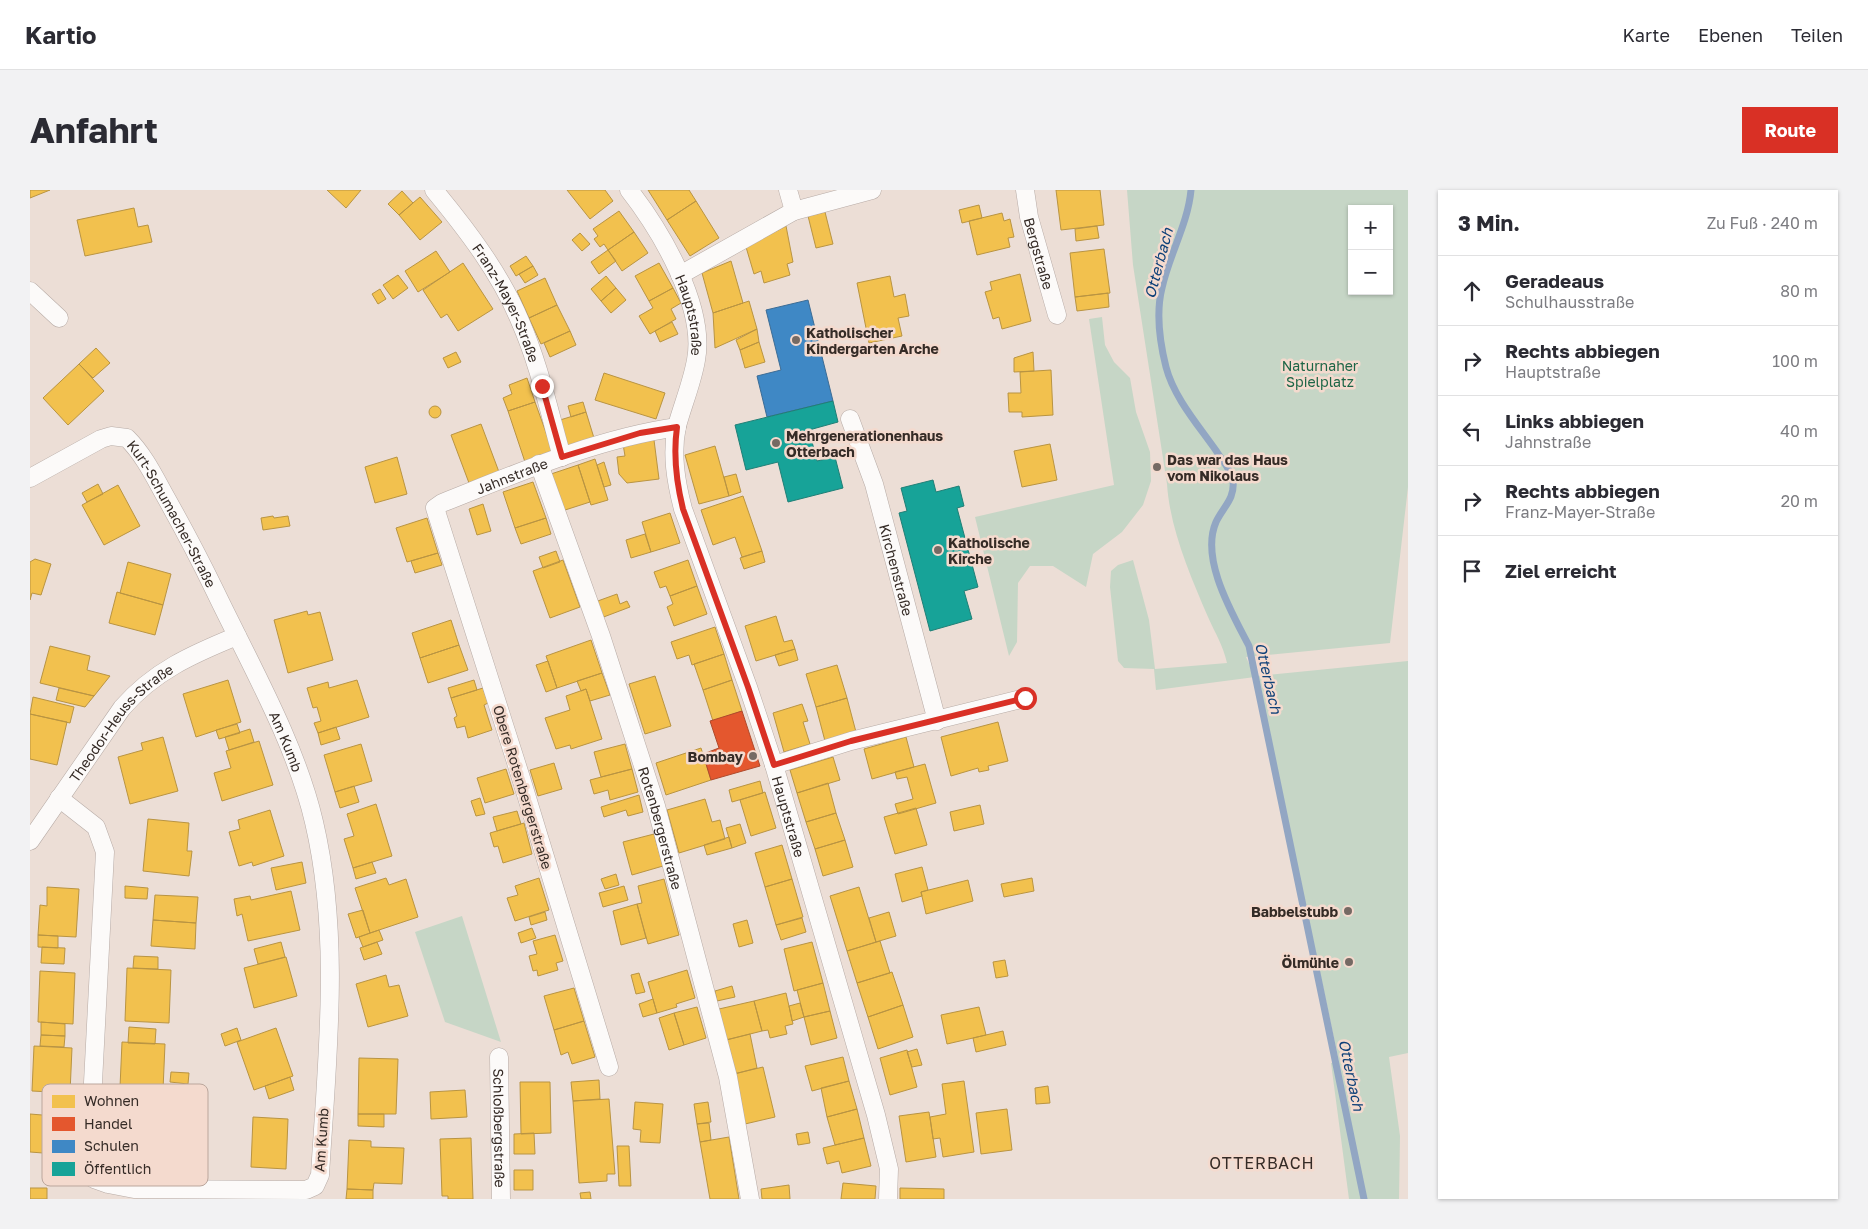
<!DOCTYPE html>
<html lang="de">
<meta charset="utf-8">
<style>
body{margin:0;font-family:"Golos Text",sans-serif;background:#f2f2f3;color:#2b2b33}
.controls{position:absolute;right:15px;top:15px;display:grid;overflow:hidden;border-radius:0px;box-shadow:0 1px 4px #0004}
.controls button{width:45px;height:45px;display:grid;place-items:center;padding:0;border:0;border-bottom:1px solid #e1e1e2;background:#fff;color:#2b2b33;font:25px sans-serif}
.stop{position:absolute;width:15px;height:15px;margin:-11px;border:4px solid #d93025;border-radius:50%;background:#fff}
.stop.end{background:#d93025;border-color:#fff;box-shadow:0 1px 5px #0008}
.list{margin:0;padding:0;list-style:none}
h2{display:flex;justify-content:space-between;align-items:center;height:65px;margin:0;padding:0 20px;font-size:21px}
h2 small{font-size:16px;font-weight:400;color:#7c7c81}
.list li{display:grid;grid-template-columns:32px 1fr auto;gap:15px;align-items:center;box-sizing:border-box;height:70px;padding:0 20px;border-top:1px solid #e1e1e2}
.list b{display:block;font-size:19px;white-space:nowrap}
.list p{margin:0;font-size:16px;white-space:nowrap;color:#7c7c81}
.list em{font-size:16px;font-style:normal;color:#7c7c81}
.icon{flex:none;width:28px;height:28px;fill:none;stroke:currentColor;stroke-width:2;stroke-linecap:round;stroke-linejoin:round}
.map{position:relative;flex:none;width:1378px;height:1009px;overflow:hidden;border-radius:0px}
header{display:flex;align-items:center;gap:30px;box-sizing:border-box;height:70px;padding:0 25px;background:#fff;border-bottom:1px solid #e1e1e2}
header strong{font-size:24px}
nav{display:flex;gap:28px;margin-inline-start:auto;font-size:18px}
.intro{display:flex;align-items:center;justify-content:space-between;box-sizing:border-box;height:120px;padding:0 30px}
h1{margin:0;font-size:35px}
.button{padding:12px 22px;border-radius:0px;background:#d93025;color:#fff;font-size:18px;font-weight:700}
main{display:flex;gap:30px;padding:0 30px}
aside{flex:1;background:#fff;border-radius:0px;box-shadow:0 1px 4px #0004}
.map>svg:first-child{display:block}
.green{fill:#c6d6c6;fill-rule:evenodd}
.homes{fill:#f2c14e;stroke:#b99442}
.shops{fill:#e4572e;stroke:#b04a2c}
.schools{fill:#3f88c5;stroke:#3c6c95}
.public{fill:#17a398;stroke:#207f76}
.lines{fill:none;stroke-linecap:round;stroke-linejoin:round}
.stream{stroke:#92a6c3;stroke-width:7}
.street-casing{stroke:#b7aba6;stroke-width:19}
.street{stroke:#fcfaf9;stroke-width:18}
.route{stroke:#d93025;stroke-width:6}
.poi-dot{fill:#756a64;stroke:#f4dace;stroke-width:2}
.labels{text-anchor:middle;dominant-baseline:central;stroke-width:5;stroke-linejoin:round;paint-order:stroke}
.street-label{font-size:14px;fill:#352b26;stroke:#f4dace}
.poi-label{font-size:14px;font-weight:bold;fill:#352b26;stroke:#f4dace;text-anchor:start}
.park-label{font-size:14px;fill:#1c6546;stroke:#f4dace}
.water-label{font-size:15px;font-style:italic;fill:#0e4078;stroke:#f4dace}
.quarter-label{font-size:16px;letter-spacing:1px;fill:#352b26;stroke:#f4dace}
.key{fill:#f4dace;stroke:#bba69c;stroke-width:1}
.key-label{font-size:14px;fill:#352b26}
</style>
<header>
<strong>Kartio</strong>
<nav><a>Karte</a><a>Ebenen</a><a>Teilen</a></nav>
</header>
<div class="intro"><h1>Anfahrt</h1><a class="button">Route</a></div>
<main>
<div class="map">
<svg width="1378" height="1009" viewBox="0 0 1378 1009">
<rect width="100%" height="100%" fill="#ecded6"/>
<path class="green" d="M1097 0H1378V297L1360 453 1216 467 1225 487 1126 500 1124 479 1094 478 1088 471 1080 397 1081 381 1088 375 1103 370 1119 430 1125 479 1197 473C1193 455 1185 443 1178 427 1160 385 1140 339 1137 294L1103 75ZM1322 19H1359V101H1322Z
M1072 127 1075 155 1084 172 1100 188 1106 222 1120 262 1121 291 1113 315 1092 342 1063 364 1056 397 1023 376H1000L988 393 987 452 979 466 945 327 1084 295 1059 129Z
M1378 471V863L1359 867 1370 946 1369 1009H1319L1301 873 1309 872 1227 486Z
M432 726 471 852 415 832 385 742Z"/>
<path class="homes" d="M0 0H20L0 8Z
M297 0H331L316 18Z
M537 0H575L583 11 560 29Z
M618 0H659L666 11 637 30Z
M1026 0H1070L1074 35 1031 40Z
M372 1 383 13 369 25 358 14Z
M390 7 412 32 390 50 369 25Z
M666 11 689 48 660 66 637 30Z
M949 15 952 28 932 33 929 20Z
M104 18 108 37 118 35 122 52 55 66 47 30Z
M589 21 604 42 578 60 574 54 570 57 564 49 568 46 563 39Z
M795 22 803 54 786 58 778 26Z
M972 23 974 31 980 29 984 47 978 48 980 57 947 65 939 31Z
M756 36 763 72 757 74 760 85 734 93 731 81 724 84 716 57Z
M1067 36 1069 48 1046 51 1045 39Z
M604 42 618 63 592 81 578 60Z
M550 43 560 54 552 61 542 50Z
M1074 59 1080 103 1045 107 1040 63Z
M578 60 586 71 569 84 561 72Z
M406 61 420 82 388 102 375 81Z
M496 66 503 76 486 86 480 76Z
M701 71 713 113 683 123 672 83Z
M433 73 463 119 428 141 417 124 411 128 393 100Z
M629 73 643 98 619 111 605 86Z
M503 76 508 85 495 93 489 84Z
M990 84 1001 131 972 139 969 127 963 129 955 102 962 100 960 92Z
M368 85 378 98 363 109 353 95Z
M576 86 586 98 571 111 561 99Z
M860 86 864 107 875 104 879 126 868 128 872 146 839 153 827 93Z
M515 88 527 115 499 128 487 101Z
M586 98 596 110 581 123 571 111Z
M643 98 651 113 641 119 646 129 620 144 609 126 623 118 619 111Z
M350 99 356 109 348 114 342 104Z
M1078 103 1079 117 1047 121 1045 107Z
M719 111 727 139 685 158 683 123Z
M527 115 540 141 511 154 499 128Z
M642 132 648 144 630 152 625 141Z
M727 139 729 152 710 160 706 150Z
M540 141 546 155 520 167 514 153Z
M729 152 735 172 715 178 710 160Z
M66 158 80 173 63 188 49 174Z
M426 162 431 172 418 178 413 168Z
M1003 162 1004 181 984 182V168Z
M49 174 74 201 38 235 13 208Z
M1021 180 1023 225 992 227V222H979L978 203H991L990 182Z
M574 183 635 203 626 229 565 210Z
M497 188 505 212 478 221 473 208 482 204 479 195Z
M505 212 523 262 495 272 478 221Z
M553 212 556 222 541 227 538 216Z
M399 222a6 6 0 1 1 12 0a6 6 0 1 1-12 0Z
M556 222 564 248 537 256 530 230Z
M451 234 469 282 439 293 421 245Z
M624 250 629 289 597 293 589 284 587 267 595 266 593 254Z
M1020 254 1027 290 992 297 984 261Z
M685 256 699 306 669 314 655 265Z
M367 267 377 304 345 313 335 277Z
M565 269 578 310 561 315 548 275Z
M574 272 581 295 574 297 567 275Z
M548 275 560 312 532 321 521 284Z
M706 284 711 302 699 306 694 287Z
M503 292 516 328 485 338 473 302Z
M68 294 73 304 57 312 52 303Z
M88 295 110 336 74 355 52 315Z
M713 306 732 361 712 367 705 347 683 355 671 320Z
M453 314 461 341 447 345 439 319Z
M640 323 650 353 621 362 612 332Z
M243 326 244 328 258 326 260 336 233 340 231 328Z
M397 328 408 363 377 372 366 338Z
M516 328 521 344 491 354 485 338Z
M615 344 621 362 601 368 596 350Z
M526 361 530 372 513 378 509 367Z
M732 361 735 372 714 379 710 368Z
M408 363 412 375 385 383 381 371Z
M5 369 21 374 11 405 2 403 0 410V372Z
M533 370 550 417 520 428 503 381Z
M658 370 667 396 640 406 636 396 630 398 624 382Z
M98 372 141 384 133 415 90 403Z
M667 396 677 424 644 436 637 417 643 414 640 406Z
M87 402 133 415 125 445 79 433Z
M587 404 590 414 597 411 600 417 571 428 565 412Z
M277 421 278 425 290 422 303 470 258 483 244 430Z
M746 426 754 452 762 450 765 459 726 471 715 436Z
M421 430 429 455 390 468 382 443Z
M685 437 694 464 662 475 659 465 647 469 641 452Z
M561 450 572 483 527 498 516 466Z
M429 455 438 480 398 493 390 468Z
M20 456 60 466 57 480 80 486 64 506 10 493Z
M765 459 768 470 749 476 745 465Z
M694 464 702 490 673 500 664 474Z
M518 471 527 498 516 502 506 475Z
M807 475 817 508 786 517 776 484Z
M572 483 580 505 560 511 556 499 551 501 547 491Z
M625 486 641 536 615 544 599 494Z
M198 490 211 532 166 547 153 504Z
M327 490 339 527 288 543 284 533 291 531 287 517 283 518 277 498 298 492 299 498Z
M444 490 447 500 421 508 418 498Z
M702 490 712 521 683 531 673 500Z
M29 498 64 506 55 517 26 510Z
M453 498 458 513 454 515 462 540 438 548 435 536 427 538 424 528 427 526 421 508Z
M556 499 572 549 541 559 540 555 526 559 515 528 540 520 536 506Z
M3 507 44 517 40 533 0 524Z
M817 508 826 542 795 551 786 517Z
M772 514 778 531 773 532 780 554 754 562 743 523Z
M0 524 37 532 27 575 0 569Z
M968 532 978 571 958 576 959 580 949 582 948 578 921 586 911 547Z
M207 534 210 543 189 549 186 540Z
M306 537 310 549 291 555 288 543Z
M220 539 224 552 199 560 195 547Z
M133 547 148 601 100 614 88 567 113 560 111 553Z
M876 547 884 577 842 589 834 559Z
M229 551 243 595 192 611 184 583 201 578 196 561Z
M331 554 342 591 305 602 294 565Z
M595 554 602 579 571 587 564 562Z
M671 558 681 590 636 605 626 573Z
M803 567 810 590 767 603 760 580Z
M524 573 532 599 508 606 500 580Z
M895 574 906 613 868 624 865 614 883 609 877 587 867 589 865 582Z
M476 579 484 604 455 613 447 588Z
M602 579 608 602 580 610 578 600 564 604 560 590Z
M730 591 733 603 702 612 699 600Z
M798 593 806 623 776 632 767 603Z
M324 596 329 612 310 618 305 602Z
M735 602 746 638 721 646 710 610Z
M609 605 613 622 598 626 596 620 574 627 571 617Z
M450 608 455 624 446 626 441 611Z
M675 609 682 632 690 630 695 649 649 663 637 620Z
M346 614 362 666 323 678 314 649 324 646 317 624Z
M950 615 954 634 924 641 920 622Z
M886 618 897 655 865 664 854 627Z
M240 620 254 666 223 676 222 672 209 676 199 642 210 639 208 630Z
M487 621 491 634 467 641 463 627Z
M806 623 815 650 785 659 776 632Z
M118 629 159 633 157 661H162L159 686 113 681Z
M494 633 502 664 473 673 468 656 464 657 460 643Z
M710 634 716 653 702 658 696 638Z
M624 644 633 676 602 685 593 652Z
M699 647 702 658 677 665 674 655Z
M815 650 823 677 793 686 785 659Z
M752 655 762 689 735 697 725 663Z
M272 672 276 693 246 700 241 678Z
M342 672 346 683 326 689 323 678Z
M892 677 898 700 891 702 892 706 872 712 865 684Z
M586 684 589 695 575 699 571 689Z
M356 688 359 695 376 689 388 727 340 743 325 698Z
M509 688 519 720 485 731 477 708 488 705 485 696Z
M1002 688 1004 701 974 707 971 694Z
M634 689 649 745 618 754 607 714 612 713 608 696Z
M762 689 773 727 746 735 735 697Z
M938 690 943 711 896 724 891 702Z
M95 696 118 698 117 709 95 708Z
M594 696 598 710 573 717 569 703Z
M17 697 49 699 46 747 8 745 10 715 17 716Z
M829 697 846 752 817 761 800 706Z
M261 701 270 740 218 751 212 724 207 726 204 709 220 706 221 710Z
M125 705 168 707 166 733 123 730Z
M607 714 616 748 591 755 583 721Z
M333 720 340 743 326 748 318 724Z
M515 722 517 730 501 735 499 727Z
M859 722 866 746 846 752 839 728Z
M772 728 776 742 751 750 746 735Z
M123 730 166 733 165 759 121 756Z
M717 730 723 753 709 757 703 734Z
M502 738 506 748 491 753 488 743Z
M349 740 353 750 333 757 329 747Z
M8 745 28 746V758L8 757Z
M525 745 533 771 526 773 528 780 508 786 507 780 503 781 499 766 507 764 503 751Z
M850 751 860 783 827 793 817 761Z
M251 752 255 767 228 774 224 759Z
M347 752 352 764 334 770 330 758Z
M782 752 793 793 764 801 754 759Z
M12 757 35 758 34 774 11 773Z
M104 766 128 767V779L103 778Z
M256 767 267 806 224 818 214 778Z
M975 770 978 786 966 788 963 772Z
M97 778 141 780 139 833 95 831Z
M657 780 665 808 646 814 647 817 627 823 618 792Z
M10 781 45 783 43 834 8 832Z
M862 782 873 815 838 827 827 793Z
M609 783 615 802 606 804 601 785Z
M356 785 359 797 369 795 378 826 338 837 326 794Z
M793 793 800 821 774 827 767 800Z
M702 796 705 807 687 811 685 801Z
M544 798 554 831 524 840 514 806Z
M756 803 763 834 755 836 757 844 740 848 738 840 732 841 724 811Z
M623 809 627 823 613 827 609 814Z
M724 811 732 841 696 850 689 819Z
M770 813 774 827 762 831 759 816Z
M873 815 883 847 848 859 838 827Z
M667 817 676 848 654 855 644 823Z
M949 817 956 845 917 854 911 825Z
M800 821 807 848 781 855 774 827Z
M644 823 654 855 639 860 629 828Z
M554 831 565 867 542 874 538 862 531 865 524 840Z
M11 832 35 834V846L11 845Z
M99 837 126 839 125 854 98 853Z
M207 838 211 850 195 856 191 844Z
M246 838 263 886 224 900 207 852Z
M973 841 976 855 946 862 943 848Z
M720 844 727 878 704 884 696 850Z
M11 845 35 846 34 857 10 856Z
M92 852 135 854 133 900 90 897Z
M4 856 42 858 40 903 2 901Z
M887 859 892 875 882 877 877 862Z
M877 860 887 897 860 905 850 868Z
M813 867 819 891 782 901 775 876Z
M329 868 368 869 366 924H328Z
M733 877 745 927 715 934 704 884Z
M141 882 159 883 158 894 140 892Z
M260 887 264 900 239 909 235 896Z
M569 890 570 909 543 911 541 892Z
M819 891 827 919 797 927 791 898Z
M934 891 944 962 913 967 910 948 903 949 900 927 916 924 912 894Z
M490 892H520L521 943 491 944Z
M1018 896 1020 913 1006 914 1005 898Z
M435 900 437 927 401 929 400 902Z
M579 909 585 984H577V991L549 993 543 911Z
M605 912 633 914 630 953 610 952 611 940 603 939Z
M678 912 681 932 667 934 664 914Z
M827 919 834 948 805 955 797 927Z
M977 919 982 960 951 964 946 923Z
M899 922 906 967 876 972 869 926Z
M0 924 37 927 34 970 26 969V964L0 962Z
M328 924H354V937L328 936Z
M223 927 258 929 256 979 221 977Z
M679 933 681 950 670 952 667 934Z
M778 942 780 953 768 955 766 944Z
M504 943 505 964H484V944Z
M699 947 709 1009H680L670 952Z
M441 948 443 1009H418V1006H412L410 949Z
M834 948 841 976 812 983 809 971 797 974 793 958Z
M319 950 341 951V957L374 958 372 994 344 993 343 1000 317 999Z
M587 956H599L601 996H589Z
M484 980H503V1000H484Z
M813 993 846 996 845 1009H811Z
M759 995 760 1009H732L731 999Z
M0 998H17V1009H0Z
M870 998 914 999V1009H870Z
M317 999 343 1000V1009H316Z
M560 1002 561 1009H551L550 1003Z"/>
<path class="shops" d="M712 521 730 576 681 590 673 564 689 558 680 531Z"/>
<path class="schools" d="M778 110 803 211 737 227 727 186 751 180 736 120Z"/>
<path class="public" d="M803 211 808 232 779 240 787 271 805 267 813 298 758 312 748 272 716 280 705 235Z
M903 290 906 302 929 296 934 316 927 318 948 397 934 401 942 429 900 441 869 323 877 321 871 298Z"/>
<g class="lines">
<path class="stream" d="M1161 0C1158 34 1139 65 1132 98 1126 122 1130 153 1136 177 1144 208 1169 236 1187 262 1192 270 1202 281 1203 291 1205 309 1193 317 1186 332 1170 369 1202 423 1219 456L1334 1009"/>
<defs>
<g id="street">
<path id="s1" d="M404 0C437 40 470 83 490 131 509 174 519 221 532 267"/>
<path id="s2" d="M599 0C631 41 676 117 666 170 662 193 653 214 647 236 641 264 646 292 653 319L718 497 744 575 846 925 859 979 858 1009"/>
<path d="M758 0 764 21"/>
<path id="s3" d="M995 0 999 27 1027 125"/>
<path d="M650 85 764 21 842 0"/>
<path d="M0 101 29 128"/>
<path id="s4" d="M820 229 844 294 907 531"/>
<path id="s5" d="M509 274 571 446 626 616 698 887 720 1009"/>
<path id="s6" d="M0 288 71 249 81 246 97 248C113 264 123 284 134 304 152 336 169 368 185 401 220 474 266 554 284 632 311 747 297 869 290 985L285 996 276 1000 104 999 78 994 64 989 61 983 60 950 75 662 66 637 29 608"/>
<path d="M744 575 821 551 995 508"/>
<path id="s7" d="M0 651 92 518C124 481 163 464 207 446"/>
<path id="s8" d="M469 867 471 1009"/>
<path id="s9" d="M579 877 491 588 405 318 412 313C488 283 565 249 647 237"/>
</g>
</defs>
<use href="#street" class="street-casing"/>
<use href="#street" class="street"/>
</g>
<g class="lines">
<path class="route" d="M512 196 532 267 610 243 647 237C643 266 646 291 653 319L718 497 744 575 821 551 995 508"/>
</g>
<g class="poi-dot">
<circle cx="766" cy="150" r="5"/>
<circle cx="746" cy="253" r="5"/>
<circle cx="1127" cy="277" r="5"/>
<circle cx="908" cy="360" r="5"/>
<circle cx="723" cy="566" r="5"/>
<circle cx="1318" cy="721" r="5"/>
<circle cx="1319" cy="772" r="5"/>
</g>
<g class="labels">
<g class="street-label">
<text stroke="none"><textPath href="#s3" startOffset="65">Bergstraße</textPath></text>
<text stroke="none"><textPath href="#s1" startOffset="135">Franz-Mayer-Straße</textPath></text>
<text stroke="none"><textPath href="#s2" startOffset="141">Hauptstraße</textPath></text>
<text stroke="none"><textPath href="#s9" startOffset="669">Jahnstraße</textPath></text>
<text stroke="none"><textPath href="#s6" startOffset="196">Kurt-Schumacher-Straße</textPath></text>
<text stroke="none"><textPath href="#s4" startOffset="158">Kirchenstraße</textPath></text>
<text stroke="none"><textPath href="#s7" startOffset="150">Theodor-Heuss-Straße</textPath></text>
<text stroke="none"><textPath href="#s6" startOffset="451">Am Kumb</textPath></text>
<text transform="translate(493 597) rotate(73)">Obere Rotenbergerstraße</text>
<text stroke="none"><textPath href="#s2" startOffset="665">Hauptstraße</textPath></text>
<text stroke="none"><textPath href="#s5" startOffset="384">Rotenbergerstraße</textPath></text>
<text stroke="none"><textPath href="#s8" startOffset="71">Schloßbergstraße</textPath></text>
<text transform="translate(291 950) rotate(-86)">Am Kumb</text>
</g>
<g class="poi-label">
<text x="776" y="142">Katholischer<tspan x="776" dy="16">Kindergarten Arche</tspan></text>
<text x="756" y="245">Mehrgenerationenhaus<tspan x="756" dy="16">Otterbach</tspan></text>
<text x="1137" y="269">Das war das Haus<tspan x="1137" dy="16">vom Nikolaus</tspan></text>
<text x="918" y="352">Katholische<tspan x="918" dy="16">Kirche</tspan></text>
<text x="713" y="566" text-anchor="end">Bombay</text>
<text x="1308" y="721" text-anchor="end">Babbelstubb</text>
<text x="1309" y="772" text-anchor="end">Ölmühle</text>
</g>
<g class="park-label">
<text x="1290" y="175">Naturnaher<tspan x="1290" dy="16">Spielplatz</tspan></text>
</g>
<g class="water-label">
<text transform="translate(1128 73) rotate(-75)">Otterbach</text>
<text transform="translate(1239 488) rotate(77)">Otterbach</text>
<text transform="translate(1322 885) rotate(78)">Otterbach</text>
</g>
<g class="quarter-label">
<text x="1232" y="973">OTTERBACH</text>
</g>
</g>
<rect x="12" y="894" width="166" height="102" rx="8" class="key"/>
<rect x="22" y="905" width="23" height="13" fill="#f2c14e"/>
<rect x="22" y="927" width="23" height="14" fill="#e4572e"/>
<rect x="22" y="950" width="23" height="13" fill="#3f88c5"/>
<rect x="22" y="972" width="23" height="14" fill="#17a398"/>
<g class="key-label">
<text x="54" y="916">Wohnen</text>
<text x="54" y="939">Handel</text>
<text x="54" y="961">Schulen</text>
<text x="54" y="984">Öffentlich</text>
</g>
</svg>
<div class="controls">
<button>+</button>
<button>−</button>
</div>
<div class="stop" style="left:995px;top:508px"></div>
<div class="stop end" style="left:512px;top:196px"></div>
</div>
<aside>
<h2>3 Min.<small>Zu Fuß · 240 m</small></h2>
<ul class="list">
<li><svg class="icon" aria-label="ahead" viewBox="0 0 24 24"><path d="M12 20V5M6 11l6-6 6 6"/></svg><div><b>Geradeaus</b><p>Schulhausstraße</p></div><em>80 m</em></li>
<li><svg class="icon" aria-label="right" viewBox="0 0 24 24"><path d="M7 20v-9h11M14 6l5 5-5 5"/></svg><div><b>Rechts abbiegen</b><p>Hauptstraße</p></div><em>100 m</em></li>
<li><svg class="icon" aria-label="left" viewBox="0 0 24 24"><path d="M17 20v-9H6M10 6l-5 5 5 5"/></svg><div><b>Links abbiegen</b><p>Jahnstraße</p></div><em>40 m</em></li>
<li><svg class="icon" aria-label="right" viewBox="0 0 24 24"><path d="M7 20v-9h11M14 6l5 5-5 5"/></svg><div><b>Rechts abbiegen</b><p>Franz-Mayer-Straße</p></div><em>20 m</em></li>
<li><svg class="icon" aria-label="arrive" viewBox="0 0 24 24"><path d="M6 21V4h12l-3 4 3 4H6"/></svg><div><b>Ziel erreicht</b></div></li>
</ul>
</aside>
</main>
